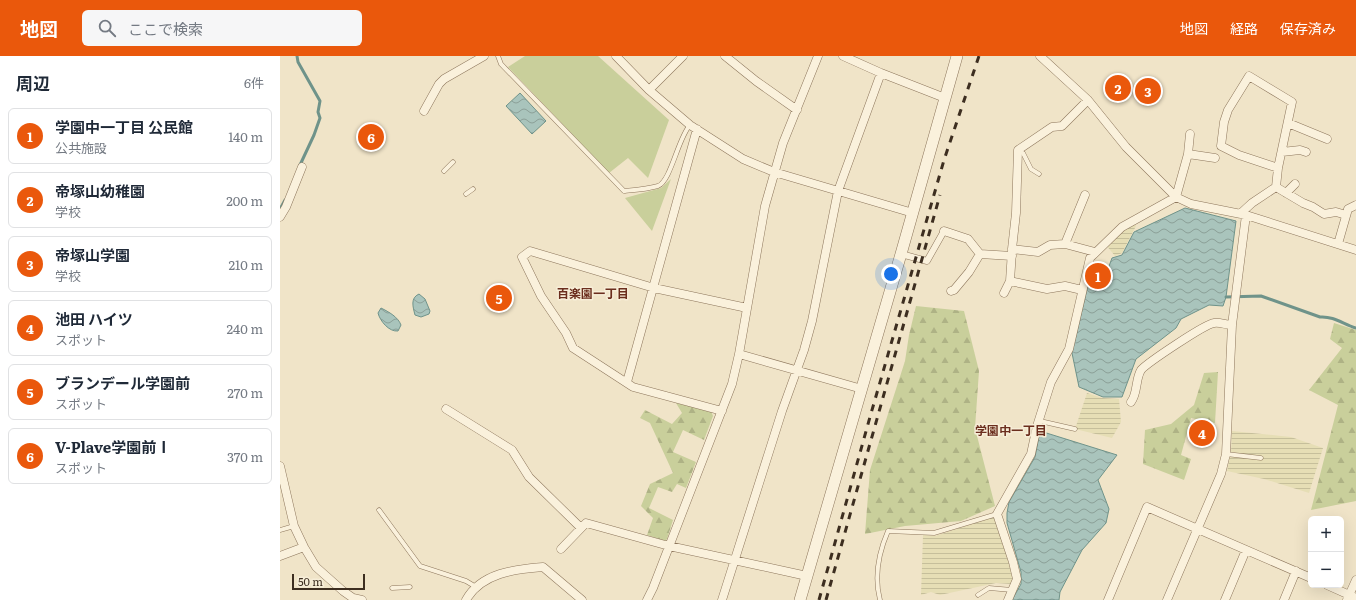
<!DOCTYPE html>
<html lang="ja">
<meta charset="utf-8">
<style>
body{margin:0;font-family:Literata,"Noto Sans JP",serif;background:#f6f6f7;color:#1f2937}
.controls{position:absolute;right:12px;bottom:12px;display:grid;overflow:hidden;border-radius:6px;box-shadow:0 4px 16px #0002}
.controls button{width:36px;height:36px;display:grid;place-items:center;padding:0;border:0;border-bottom:1px solid #e0e1e3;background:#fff;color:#1f2937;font:20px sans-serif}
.scale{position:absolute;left:12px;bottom:10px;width:73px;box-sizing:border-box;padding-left:4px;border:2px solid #3d2e20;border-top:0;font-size:11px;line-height:14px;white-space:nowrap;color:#3d2e20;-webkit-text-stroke:3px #f7eed8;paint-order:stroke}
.you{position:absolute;left:611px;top:218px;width:14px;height:14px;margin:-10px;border:3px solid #fff;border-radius:50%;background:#1a73e8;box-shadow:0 0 0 6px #1a73e833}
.badge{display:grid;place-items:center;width:26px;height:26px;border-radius:50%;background:#ea580c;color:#fff;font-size:13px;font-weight:700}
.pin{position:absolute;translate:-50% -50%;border:2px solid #fff;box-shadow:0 1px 4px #0006}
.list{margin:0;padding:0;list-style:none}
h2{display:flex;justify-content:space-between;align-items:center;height:52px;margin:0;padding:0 16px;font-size:17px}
h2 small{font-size:13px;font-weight:400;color:#747a83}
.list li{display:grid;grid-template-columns:26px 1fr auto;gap:12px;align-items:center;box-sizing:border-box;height:56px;margin:0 8px 8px;padding:0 8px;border:1px solid #e0e1e3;border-radius:6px}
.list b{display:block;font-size:15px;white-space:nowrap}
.list p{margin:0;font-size:13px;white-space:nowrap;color:#747a83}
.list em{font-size:13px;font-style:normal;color:#747a83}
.icon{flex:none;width:22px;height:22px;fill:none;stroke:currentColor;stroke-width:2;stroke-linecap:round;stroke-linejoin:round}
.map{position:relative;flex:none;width:1076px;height:544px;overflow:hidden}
header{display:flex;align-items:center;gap:24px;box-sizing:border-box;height:56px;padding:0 20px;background:#ea580c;color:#fff}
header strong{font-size:19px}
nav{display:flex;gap:22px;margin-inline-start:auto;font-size:14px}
.search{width:280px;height:36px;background:#f6f6f7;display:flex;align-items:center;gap:10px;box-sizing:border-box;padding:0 14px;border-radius:6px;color:#747a83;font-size:15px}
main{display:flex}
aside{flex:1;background:#fff}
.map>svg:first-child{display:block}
.farmland{fill:url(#farmland-rules)}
.forest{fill:url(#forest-firs)}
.pitch{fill:#c9cf9b}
.water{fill:url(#water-waves);stroke:#6f938a}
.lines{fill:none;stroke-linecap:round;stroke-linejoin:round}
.stream{stroke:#6f938a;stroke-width:3}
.service-casing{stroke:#8d765c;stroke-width:5}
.pedestrian-casing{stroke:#8d765c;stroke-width:7}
.minor-casing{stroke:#8d765c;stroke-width:9}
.tertiary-casing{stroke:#8d765c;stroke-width:12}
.service{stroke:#faf1dc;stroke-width:4}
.pedestrian{stroke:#faf1dc;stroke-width:6}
.minor{stroke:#faf1dc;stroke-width:8}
.tertiary{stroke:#faf1dc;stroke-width:11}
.rail{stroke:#3d2e20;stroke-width:3;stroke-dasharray:7 7;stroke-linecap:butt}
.labels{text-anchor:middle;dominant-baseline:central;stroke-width:3;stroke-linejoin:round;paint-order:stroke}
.neighbourhood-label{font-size:12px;font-weight:bold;fill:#6b2e1e;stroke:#f7eed8}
</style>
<header>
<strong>地図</strong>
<div class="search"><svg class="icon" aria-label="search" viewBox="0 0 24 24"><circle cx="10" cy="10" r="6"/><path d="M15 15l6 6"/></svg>ここで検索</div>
<nav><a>地図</a><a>経路</a><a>保存済み</a></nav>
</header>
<main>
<aside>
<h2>周辺<small>6件</small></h2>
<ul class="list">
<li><span class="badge">1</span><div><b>学園中一丁目 公民館</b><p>公共施設</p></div><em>140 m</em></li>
<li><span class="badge">2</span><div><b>帝塚山幼稚園</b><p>学校</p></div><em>200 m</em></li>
<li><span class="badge">3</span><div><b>帝塚山学園</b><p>学校</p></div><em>210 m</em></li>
<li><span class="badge">4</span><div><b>池田 ハイツ</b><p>スポット</p></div><em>240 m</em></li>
<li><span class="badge">5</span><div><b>ブランデール学園前</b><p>スポット</p></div><em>270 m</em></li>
<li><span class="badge">6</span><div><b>V-Plave学園前Ⅰ</b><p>スポット</p></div><em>370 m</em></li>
</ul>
</aside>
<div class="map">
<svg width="1076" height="544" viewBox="0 0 1076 544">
<defs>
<pattern id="farmland-rules" width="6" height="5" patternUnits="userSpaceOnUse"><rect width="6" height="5" fill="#e6deb5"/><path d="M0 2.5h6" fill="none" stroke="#c6bf9b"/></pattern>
<pattern id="forest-firs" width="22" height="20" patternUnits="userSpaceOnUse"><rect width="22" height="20" fill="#c9cf9b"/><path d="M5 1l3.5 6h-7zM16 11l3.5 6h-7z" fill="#aeb285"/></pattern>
<pattern id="water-waves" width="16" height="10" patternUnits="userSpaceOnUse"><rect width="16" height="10" fill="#a9c4bc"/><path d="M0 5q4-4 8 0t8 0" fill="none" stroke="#8ba098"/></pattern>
</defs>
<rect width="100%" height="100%" fill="#f0e4c8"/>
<path class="farmland" d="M853 166 856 170 842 197 835 200 826 189Z
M807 337 822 342 839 343 841 366 832 382 795 373Z
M952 375 1011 381 1043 392 1029 437 984 423 947 415 950 401H958L959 397 951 396Z
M713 461 718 465 734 524 731 528 716 527 660 539 651 536 641 539 643 479 655 480Z"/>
<path class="forest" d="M636 250 684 255 699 315 695 372 715 450 681 465 625 470 585 478 590 414 625 305 629 279Z
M1054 267 1076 274V445L1031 454 1058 349 1029 334 1062 292 1050 283Z
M938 316 935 367 911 362 901 399 911 403 904 424 863 408 865 374 891 368 914 349 924 317Z
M396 347 431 355 433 360 424 384 403 374 393 396 416 406 406 432 397 428 392 436 378 431 369 452 393 464 387 483 385 485 367 479 373 462 361 450 370 428 393 417 370 367 360 362 365 354 392 368 402 357Z"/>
<path class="pitch" d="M245 0H318L389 64 368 122 348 102 329 117 228 11Z
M391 123 372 175 345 142 381 132Z"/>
<path class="water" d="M240 37 266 65 252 78 226 50Z
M905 152 956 165 946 241 943 250 929 249 901 263 896 272 856 303 842 341H823L799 331 792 297 808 229 821 232 832 202 842 199 854 176Z
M139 238 145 243 150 255 149 258 141 261 135 259C133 251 130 242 139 238Z
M101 252C109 256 118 261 121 269L118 275C109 276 100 265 98 257Z
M760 375 837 399 818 424 829 453 826 467 802 494 780 536 779 544H732L741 528V516L727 467V457L729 446 755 401Z"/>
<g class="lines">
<path class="stream" d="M17 0 18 6 40 45 38 56 40 62 34 79 20 109
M0 153 5 144
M946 241 981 240 1040 261C1054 260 1063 268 1076 272"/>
<defs>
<path id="service" d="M218 0 221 8 344 135C355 134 368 133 378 130 391 125 398 82 410 69
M738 95 743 97 751 113 759 118
M164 115 173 106
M186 138 193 133
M760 365 795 373
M946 398 981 402
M99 454 140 510 186 525 196 531
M0 474 14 470
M112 532 130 531
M698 539 709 532 732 534
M600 544C594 521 599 496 608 475L654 477 717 458"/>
<path id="pedestrian" d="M621 198 647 205 664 175"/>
<path id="minor" d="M336 0 369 34 410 69 463 103 494 116 633 157
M445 0 476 25 517 54
M563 0 601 17 665 42
M760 0 808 44 846 91 896 141 911 148 966 159 1076 194
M369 34 403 0
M808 44 782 70 772 71 738 94 736 157 732 193 758 196 770 189 785 188 815 196
M144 55 159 28 164 23 204 0
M1008 67 1047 83
M1002 96 1020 94 1026 96
M908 98 935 102
M996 131 1023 147 1033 151 1044 158 1056 156 1066 159
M1006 137 1015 128
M960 158 972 147 996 131 998 112 1012 46 969 20 948 54 944 66 941 90 959 99 998 112
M0 161 6 151 22 111
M664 175 688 183 700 198 732 200
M785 188 805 139
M1058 188 1068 153 1076 149
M730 225 767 233 785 230 802 234
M671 235 674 234 689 216 700 198
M724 237 730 225 732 195
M459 298 582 333
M347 326 417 73
M851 346C858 337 855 324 861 314 867 307 925 268 934 267 939 266 947 269 952 269
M166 353 232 394 249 421 301 472
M442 355 353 331 293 292 286 277 261 240 242 201 250 195 374 232 467 252
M0 410 14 470 24 491 36 511 63 535 73 542 82 544
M281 493 306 467 389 490 527 520
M0 500 24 491
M1047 529 1076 542
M186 544C201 517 235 513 263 511L302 544
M367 544 373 532 452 328 459 298 485 150 503 87 538 0
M442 544 502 355 524 294 532 265 558 135 601 17
M728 544 737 523 733 506 717 458 751 398 757 370 771 326 789 293 810 202 842 171 896 141 908 98 910 78
M828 544 867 451 1031 522
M887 544 941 418 946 398 952 269 966 159
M945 544 966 494
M1004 544 1016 515
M1067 544 1076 524"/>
<path id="tertiary" d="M520 544 621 198 677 0"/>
</defs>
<use href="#service" class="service-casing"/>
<use href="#pedestrian" class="pedestrian-casing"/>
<use href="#minor" class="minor-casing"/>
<use href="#tertiary" class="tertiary-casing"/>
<use href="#service" class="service"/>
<use href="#pedestrian" class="pedestrian"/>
<use href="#minor" class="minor"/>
<use href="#tertiary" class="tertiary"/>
<path class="rail" d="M539 544 590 361 664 104 699 0
M546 544 660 139"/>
</g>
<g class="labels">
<g class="neighbourhood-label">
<text x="313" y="237">百楽園一丁目</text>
<text x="731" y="374">学園中一丁目</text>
</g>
</g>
</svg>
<div class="controls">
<button>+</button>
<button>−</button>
</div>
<div class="scale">50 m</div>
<div class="you"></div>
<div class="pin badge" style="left:818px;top:220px">1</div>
<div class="pin badge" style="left:838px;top:32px">2</div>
<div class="pin badge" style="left:868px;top:35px">3</div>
<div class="pin badge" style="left:922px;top:377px">4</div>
<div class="pin badge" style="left:219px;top:242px">5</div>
<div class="pin badge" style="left:91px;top:81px">6</div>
</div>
</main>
